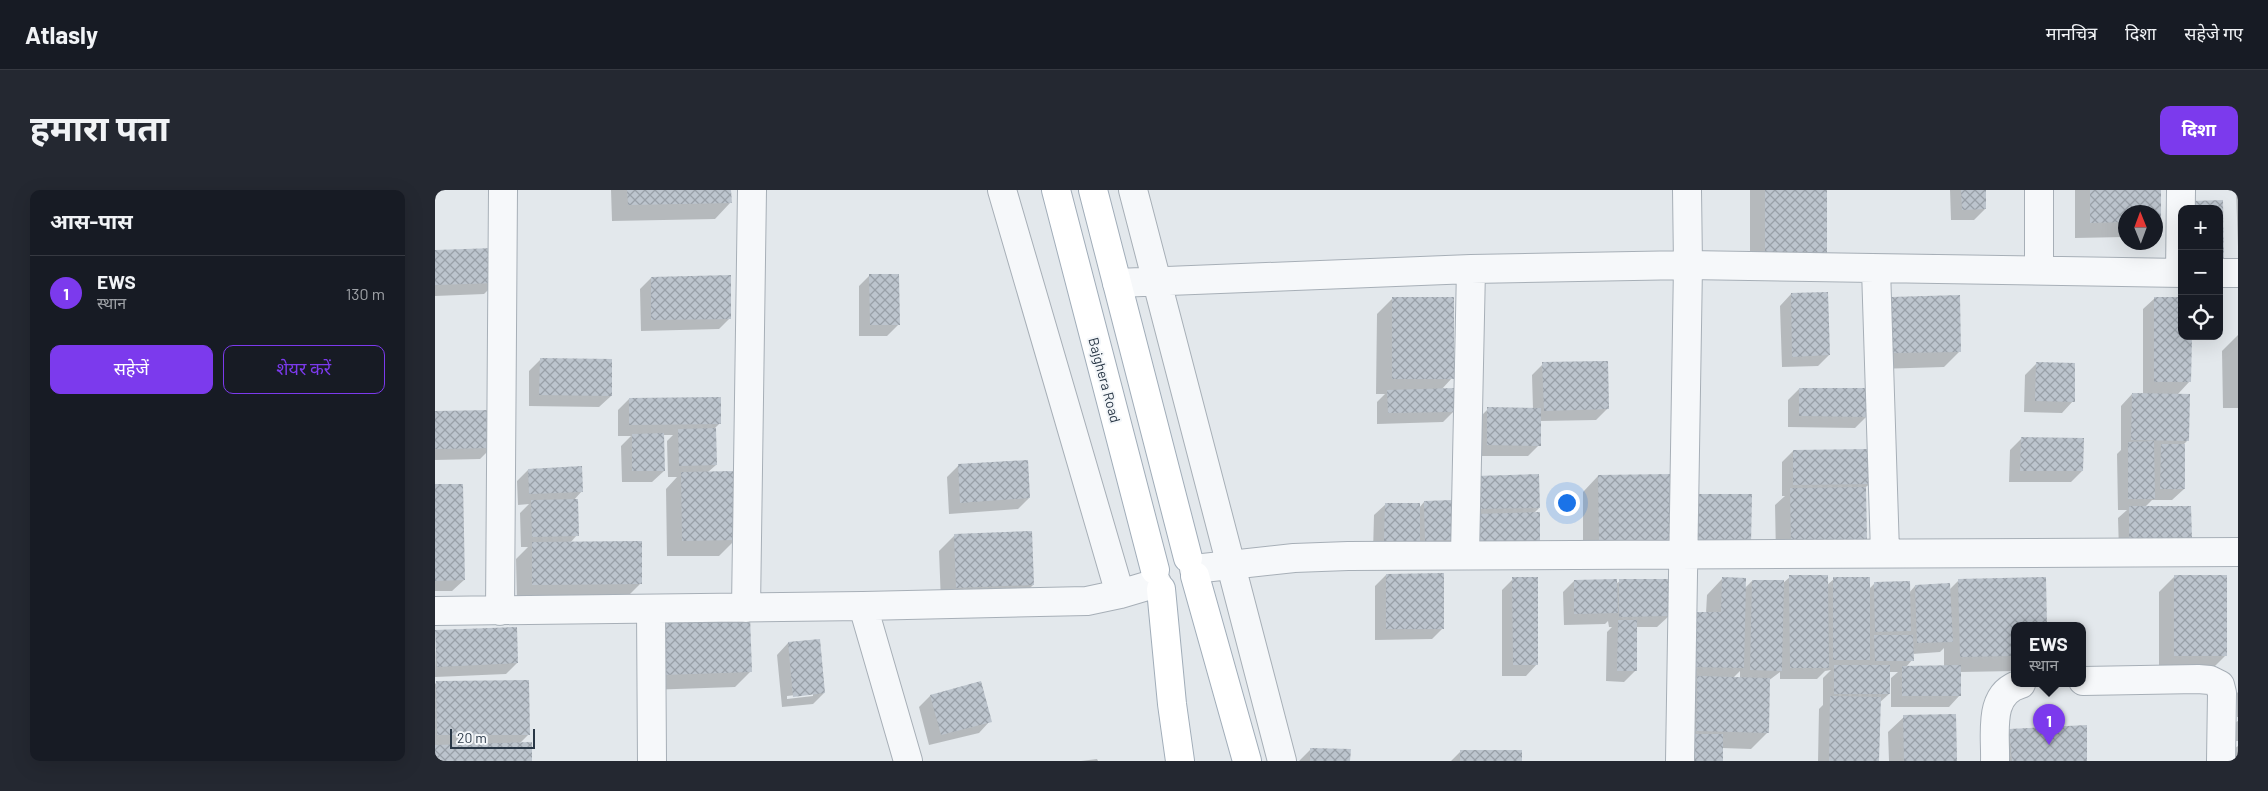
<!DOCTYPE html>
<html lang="hi">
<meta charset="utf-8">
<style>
body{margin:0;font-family:Barlow,"Noto Sans Devanagari",sans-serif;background:#242831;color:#f1f3f6}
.controls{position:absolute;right:15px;top:15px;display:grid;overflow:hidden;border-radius:10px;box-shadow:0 5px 20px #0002}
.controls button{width:45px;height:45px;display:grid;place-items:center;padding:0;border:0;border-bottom:1px solid #363941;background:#171b24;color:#f1f3f6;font:25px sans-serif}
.compass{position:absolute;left:1683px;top:15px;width:45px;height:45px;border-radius:50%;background:#171b24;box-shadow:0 5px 20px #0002;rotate:359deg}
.scale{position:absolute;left:15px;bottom:12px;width:85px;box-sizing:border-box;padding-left:5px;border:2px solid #293746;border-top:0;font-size:14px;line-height:18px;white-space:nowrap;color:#293746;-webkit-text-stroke:4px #f3f6f9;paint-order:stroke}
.you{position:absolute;left:1131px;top:312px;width:18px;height:18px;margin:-12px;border:4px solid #fff;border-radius:50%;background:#1a73e8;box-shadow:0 0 0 8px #1a73e833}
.badge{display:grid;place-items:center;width:32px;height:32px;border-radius:50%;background:#7c3aed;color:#fff;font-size:16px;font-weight:700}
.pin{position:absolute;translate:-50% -41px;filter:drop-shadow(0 1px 2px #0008)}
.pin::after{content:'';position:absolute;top:26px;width:18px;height:15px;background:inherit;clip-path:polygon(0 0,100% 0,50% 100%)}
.popup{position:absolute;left:1576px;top:432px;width:75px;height:65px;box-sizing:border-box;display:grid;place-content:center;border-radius:10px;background:#171b24;filter:drop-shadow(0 1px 4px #0005);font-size:16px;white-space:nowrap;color:#9ea1a6}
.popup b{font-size:19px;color:#f1f3f6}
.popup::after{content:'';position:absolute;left:50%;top:100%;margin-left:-10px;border:10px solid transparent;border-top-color:#171b24}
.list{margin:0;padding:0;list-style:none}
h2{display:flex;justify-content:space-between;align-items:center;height:65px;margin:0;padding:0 20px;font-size:21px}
h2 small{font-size:16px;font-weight:400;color:#9ea1a6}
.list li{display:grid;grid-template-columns:32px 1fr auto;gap:15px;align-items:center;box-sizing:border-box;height:75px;padding:0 20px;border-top:1px solid #363941}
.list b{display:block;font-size:19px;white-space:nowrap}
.list p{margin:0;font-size:16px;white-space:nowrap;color:#9ea1a6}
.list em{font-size:16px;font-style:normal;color:#9ea1a6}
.actions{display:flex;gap:10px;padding:15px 20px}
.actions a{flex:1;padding:11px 0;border:1px solid #7c3aed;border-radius:10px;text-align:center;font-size:18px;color:#7c3aed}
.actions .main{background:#7c3aed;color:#fff}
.icon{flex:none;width:28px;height:28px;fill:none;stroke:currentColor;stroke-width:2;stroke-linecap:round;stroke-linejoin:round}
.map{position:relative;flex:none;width:1803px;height:571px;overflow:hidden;border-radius:10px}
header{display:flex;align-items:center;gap:30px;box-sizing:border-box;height:70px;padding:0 25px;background:#171b24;border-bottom:1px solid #363941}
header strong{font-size:24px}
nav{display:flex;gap:28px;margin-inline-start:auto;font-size:18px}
.intro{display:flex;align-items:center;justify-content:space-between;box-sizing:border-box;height:120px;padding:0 30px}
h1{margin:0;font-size:35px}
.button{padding:12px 22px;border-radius:10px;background:#7c3aed;color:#fff;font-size:18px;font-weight:700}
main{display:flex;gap:30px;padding:0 30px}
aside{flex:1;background:#171b24;border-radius:10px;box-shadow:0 5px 20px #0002}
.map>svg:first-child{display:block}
.shadow{fill:#0003;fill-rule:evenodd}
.building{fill:url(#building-cross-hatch)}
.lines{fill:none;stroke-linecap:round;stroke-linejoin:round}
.minor-casing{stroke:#a7afb7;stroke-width:30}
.major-casing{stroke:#a1adb9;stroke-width:30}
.minor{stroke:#f6f8fa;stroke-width:28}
.major{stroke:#fff;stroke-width:28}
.labels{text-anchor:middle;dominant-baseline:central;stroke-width:4;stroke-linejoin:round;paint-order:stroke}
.street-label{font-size:14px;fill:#293746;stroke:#f3f6f9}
</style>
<header>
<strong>Atlasly</strong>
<nav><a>मानचित्र</a><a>दिशा</a><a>सहेजे गए</a></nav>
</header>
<div class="intro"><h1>हमारा पता</h1><a class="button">दिशा</a></div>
<main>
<aside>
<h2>आस-पास<small></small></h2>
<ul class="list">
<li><span class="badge">1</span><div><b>EWS</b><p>स्थान</p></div><em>130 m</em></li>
</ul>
<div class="actions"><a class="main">सहेजें</a><a>शेयर करें</a></div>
</aside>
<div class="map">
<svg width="1803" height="571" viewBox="0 0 1803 571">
<defs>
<pattern id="building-cross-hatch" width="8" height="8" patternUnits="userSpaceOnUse" patternTransform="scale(1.25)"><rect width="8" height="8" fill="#bcc4cd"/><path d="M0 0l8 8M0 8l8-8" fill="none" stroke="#99a0a8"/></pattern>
</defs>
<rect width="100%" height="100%" fill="#e3e8ec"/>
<path class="shadow" d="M176 0H295V13L280 29 177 31Z
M1315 0H1391L1315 79Z
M1515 0H1549L1550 19 1539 30H1516Z
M1640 0H1725V31L1720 36V22H1690V47L1640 48Z
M1801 0H1803V57Z
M0 61 60 93 49 104 0 106Z
M435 85 464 134 452 146H424V96Z
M216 88 295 128 284 139 206 141 205 99Z
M1356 104 1394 165 1383 176 1347 177 1345 116Z
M958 108 1017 188 1006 200 1019 221 1008 232 942 234V212L950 204H941L942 124Z
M1456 108 1525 161 1509 177 1442 179 1440 124Z
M1720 108 1747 146 1755 191 1742 205 1753 250 1749 254V299L1737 310H1717L1710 317H1755L1684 361 1683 328 1692 320H1683L1682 264 1686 260V216L1697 204 1708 205V119Z
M1803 145V218H1788L1787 161Z
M106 169 176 206 164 217 94 216V181Z
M1108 174 1173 218 1161 230 1105 231 1104 255 1093 266H1041L1042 230 1053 219H1098L1097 185Z
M1601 174 1638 211 1627 223 1589 222 1590 185Z
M1364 199 1432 226 1420 238 1353 237V210Z
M194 209 285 233 280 238 281 275 273 282 300 350 284 366H232L231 299 242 287H233L232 251 238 245H228L229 281 217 292H187L186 256 196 246H183V220Z
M0 222 56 258 45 269 0 270Z
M1586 249 1647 281 1636 292H1574L1575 260Z
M1358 261 1436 293 1341 366 1340 315 1350 306H1347V272Z
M523 276 594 308 583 319 514 324 512 287Z
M93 280 147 301 138 311 142 345 135 353 206 393 190 409 82 410 81 369 93 357H86L85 323 94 314 83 315 82 291Z
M1237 285 1148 367V302L1163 286Z
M0 296 29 390 17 401H0Z
M1028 298 1104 318 1098 324 1029 364Z
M989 312 1018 350 1006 361 938 362 939 325 951 314 984 318Z
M520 345 598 395 582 411 506 413 504 361Z
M951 385 1008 438 997 449 940 450V396Z
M1740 386 1791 465 1775 481H1724V402Z
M1355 387 1392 395 1399 389 1433 400 1439 394 1474 403 1480 396 1514 400 1524 390 1610 388 1611 436H1580V481L1525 482V505L1514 517H1456V488L1463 482H1454V504L1444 513 1443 571H1383L1384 519 1388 515V488L1396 480 1390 481 1382 489H1345V482L1333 491 1332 543 1316 559 1287 558V571H1248L1241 493 1271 423 1272 405 1287 389 1309 399 1317 391 1347 394ZM1509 458V477H1471L1477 470V464L1505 462ZM1305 481V489H1297Z
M1078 389 1102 474 1091 486H1067V400Z
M1139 391 1181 394 1185 391 1234 426 1222 437H1201V480L1189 492 1171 491 1172 442 1177 437H1174L1173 431 1170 434 1129 435 1128 402Z
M1 441 82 473 71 484 0 487Z
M210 446 315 482 300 497 212 500Z
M384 450 389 503 378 514 347 517 342 465 353 453ZM378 503V506L352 509V506Z
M2 492 94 544 84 554 0 571V494Z
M1803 502V527H1802V503Z
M495 506 555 531 544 543 494 555 484 517Z
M1469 527 1521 571H1454L1453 542Z
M1803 531V551H1801V532Z
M1575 540 1651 571H1552V563Z
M1803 556V571H1800V558Z
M876 559 914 571H864Z
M1026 561 1086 571H1016Z
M662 569 663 571H646Z"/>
<path class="building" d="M192 0H296L297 13 193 15Z
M1330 0H1392V64H1330Z
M1526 0H1551V19L1527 20Z
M1655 0H1726V32H1720V22H1690V32L1655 33Z
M1788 10 1789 69H1784V19H1754V11Z
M60 58 61 93 0 95V60Z
M434 84H464L465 135H435Z
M296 85V129L216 130V87Z
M1393 102 1395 165 1357 167 1356 103Z
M1525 105 1526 162 1457 163 1456 107Z
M957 107H1019V189H957Z
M1719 107H1747V146H1757L1756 192H1719Z
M105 168 177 169V206L104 205Z
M1173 171 1174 219 1109 221 1107 172Z
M1601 172 1640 173V212L1600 211Z
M1020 198 1021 222 953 223 952 200Z
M1364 198H1433V227L1364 226Z
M1697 203 1755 204 1754 251 1696 250Z
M286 207V234L194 235V208Z
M1052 217 1106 218V256L1052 255Z
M57 220 58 258 0 259V221Z
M281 238 282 275 244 276 243 239Z
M229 243 230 281H197V244Z
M1586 247 1649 248 1648 281H1585Z
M1719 251 1720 309H1693V252Z
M1726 254H1750V299H1725Z
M1437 259V294L1358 295V260Z
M593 270 595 308 525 313 523 274Z
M147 276 148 302 94 304 93 279Z
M300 281 301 350 247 351 246 282Z
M1104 284 1105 318 1039 319V286Z
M1238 284 1239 351 1164 352 1163 285Z
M0 294H28L30 390 0 391Z
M1431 297 1432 350 1356 351 1355 298Z
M1259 304H1317L1316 354H1260Z
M143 309 144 346 97 347 96 310Z
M1017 310 1019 350 990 351 989 311Z
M950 313H985V352L949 351Z
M1694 316H1756L1757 350 1694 351Z
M1105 322V352L1040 353 1039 324Z
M597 341 599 395 521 398 519 344Z
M207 351V394L97 395V352Z
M1009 383V439H951V384Z
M1354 385H1393L1394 478H1355Z
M1739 385H1792V466H1739Z
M1077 387H1103V475H1078Z
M1287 387 1311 388 1309 478 1256 477 1257 422H1286Z
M1398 387H1435V470H1398Z
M1611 387 1612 436H1580V466L1525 467 1523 389Z
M1182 389 1183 423 1139 424V390Z
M1184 389H1235V426L1184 427Z
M1317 390H1349L1347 481 1315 480Z
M1475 391 1476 441 1440 442 1439 392Z
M1515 393 1518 452 1482 453 1480 395Z
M315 426 317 482 227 485 225 429Z
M1183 430H1202V481H1182Z
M82 437 83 473 2 477 0 440Z
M1439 445H1478L1479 471H1440Z
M385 449 390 503 358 507 353 452Z
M1399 475H1455V504H1399Z
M1526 475V506H1467V476Z
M1262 486 1335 488 1334 543 1261 541Z
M94 490 95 545H2L1 491Z
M546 491 557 532 506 545 495 505Z
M1395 506 1446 507 1444 571H1394Z
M1521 524 1522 571H1469L1468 525Z
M1652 535V571H1577L1574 539Z
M1259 544H1288V571H1259Z
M97 552V571H0V555Z
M875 558 916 559 915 571H875Z
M1025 560H1087V571H1025Z"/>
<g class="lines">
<defs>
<path id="minor" d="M567 0 685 404
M698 0 847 571
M1441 79 1450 362
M1604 80V0
M1745 83 1746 0
M1784 83H1803
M682 93 1036 79 1253 75 1747 83
M1030 365 1036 79
M759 379 859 368 913 366 1803 362
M428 416 473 571
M311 418 317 0
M216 419 217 571
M0 421 428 416 652 411 685 404 722 393
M65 421 68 0
M1648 491 1763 489 1775 490 1785 495 1787 503 1786 571
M1245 571 1253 75 1252 0
M1560 571C1561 544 1552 503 1586 494"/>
<path id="major" d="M621 0 720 380
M658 0 753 368
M760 386 812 571
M726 399 737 514 745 571"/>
</defs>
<use href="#minor" class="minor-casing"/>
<use href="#major" class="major-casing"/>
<use href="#minor" class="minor"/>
<use href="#major" class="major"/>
</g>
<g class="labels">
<g class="street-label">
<text transform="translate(670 190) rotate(75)">Bajghera Road</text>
</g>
</g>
</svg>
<div class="controls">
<button>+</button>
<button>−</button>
<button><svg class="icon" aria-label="locate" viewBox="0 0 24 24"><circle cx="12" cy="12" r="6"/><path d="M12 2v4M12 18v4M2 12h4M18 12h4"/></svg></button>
</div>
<svg class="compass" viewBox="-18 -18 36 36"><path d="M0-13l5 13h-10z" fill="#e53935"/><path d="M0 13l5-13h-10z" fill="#9ea1a6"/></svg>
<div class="scale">20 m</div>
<div class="you"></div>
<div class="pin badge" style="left:1614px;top:555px">1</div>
<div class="popup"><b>EWS</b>स्थान</div>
</div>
</main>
